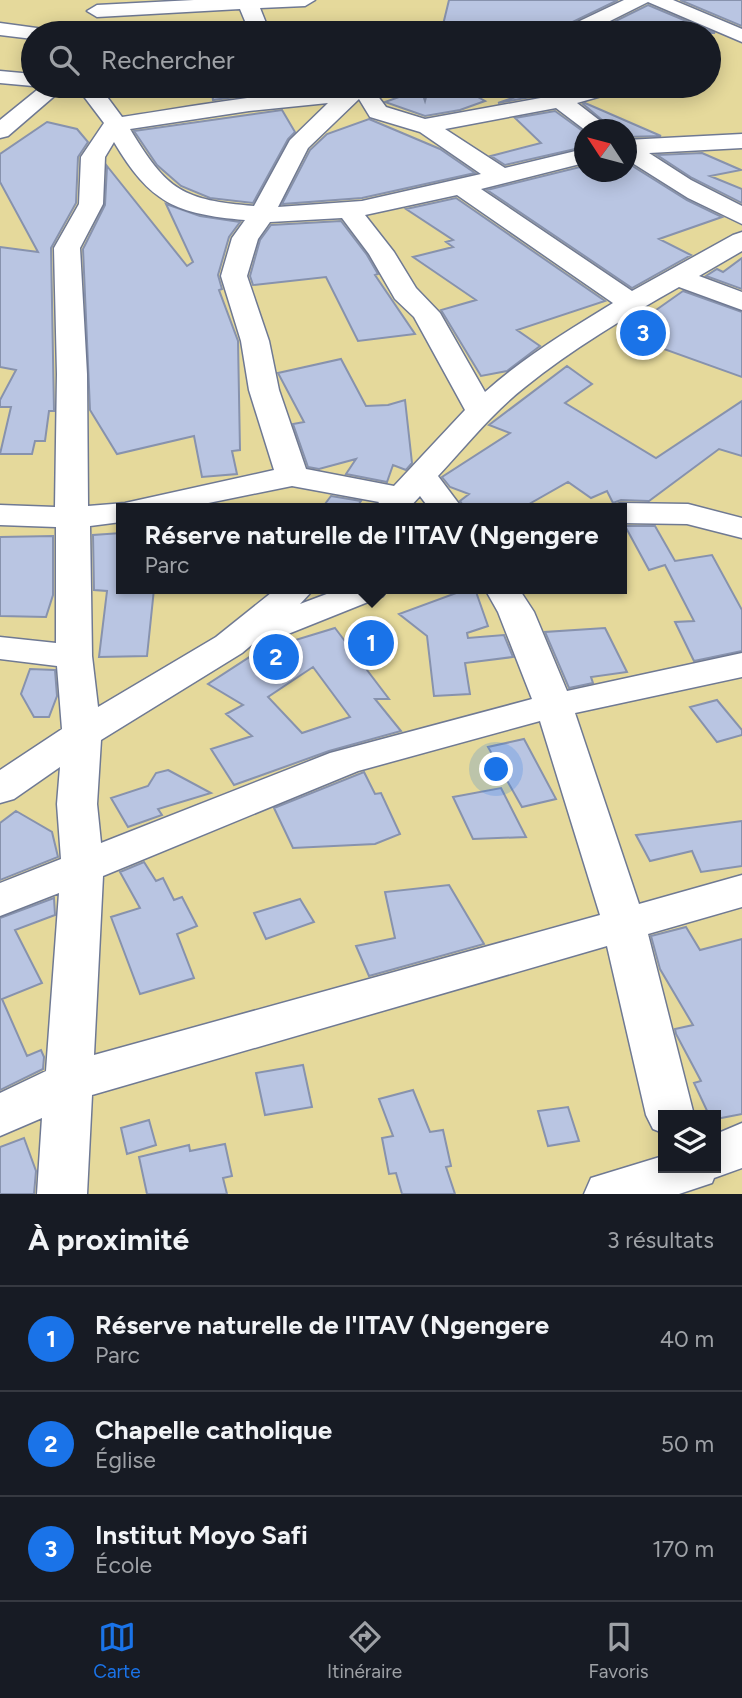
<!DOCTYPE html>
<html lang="fr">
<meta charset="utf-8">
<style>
body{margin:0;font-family:Figtree,sans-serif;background:#20242c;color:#f1f3f6}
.controls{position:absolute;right:21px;bottom:21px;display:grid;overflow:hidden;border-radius:0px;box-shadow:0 4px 18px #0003}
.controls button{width:63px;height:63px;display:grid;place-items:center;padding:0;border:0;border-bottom:2px solid #363941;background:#171b24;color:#f1f3f6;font:35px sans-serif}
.compass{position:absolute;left:574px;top:119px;width:63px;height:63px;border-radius:50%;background:#171b24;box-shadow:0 4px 18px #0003;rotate:306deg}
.you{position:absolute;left:497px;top:770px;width:24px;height:24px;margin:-18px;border:5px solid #fff;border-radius:50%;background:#1a73e8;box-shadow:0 0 0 10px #1a73e833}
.badge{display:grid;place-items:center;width:46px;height:46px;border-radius:50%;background:#1a73e8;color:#fff;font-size:23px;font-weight:700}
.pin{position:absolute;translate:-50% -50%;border:4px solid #fff;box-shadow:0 2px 7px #0006}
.popup{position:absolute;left:116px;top:503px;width:511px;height:91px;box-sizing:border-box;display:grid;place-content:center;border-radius:0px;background:#171b24;filter:drop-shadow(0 2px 5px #0005);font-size:23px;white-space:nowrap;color:#9ea1a6}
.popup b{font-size:26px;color:#f1f3f6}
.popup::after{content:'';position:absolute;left:50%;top:100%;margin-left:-14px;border:14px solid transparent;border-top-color:#171b24}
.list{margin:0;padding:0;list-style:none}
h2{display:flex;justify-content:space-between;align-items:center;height:91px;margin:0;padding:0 28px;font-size:30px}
h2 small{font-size:23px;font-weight:400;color:#9ea1a6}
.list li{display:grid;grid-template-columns:46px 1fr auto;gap:21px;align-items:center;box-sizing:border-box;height:105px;padding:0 28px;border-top:2px solid #363941}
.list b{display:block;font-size:26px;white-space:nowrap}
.list p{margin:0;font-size:23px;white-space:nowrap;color:#9ea1a6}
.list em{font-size:23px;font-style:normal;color:#9ea1a6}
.icon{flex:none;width:38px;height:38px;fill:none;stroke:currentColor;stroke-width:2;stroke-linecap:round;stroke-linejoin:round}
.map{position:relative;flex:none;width:742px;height:1194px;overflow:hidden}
.search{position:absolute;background:#171b24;box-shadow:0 4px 18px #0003;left:21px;right:21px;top:21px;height:77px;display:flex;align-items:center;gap:18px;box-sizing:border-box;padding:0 24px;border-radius:38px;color:#9ea1a6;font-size:26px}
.sheet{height:406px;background:#171b24}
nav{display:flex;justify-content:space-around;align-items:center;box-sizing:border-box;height:98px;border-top:2px solid #363941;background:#171b24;font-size:19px;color:#9ea1a6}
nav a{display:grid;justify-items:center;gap:4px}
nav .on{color:#1a73e8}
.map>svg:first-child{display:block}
.green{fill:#e5d99b;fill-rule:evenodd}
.building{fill:#b9c5e2;stroke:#8792ad;stroke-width:2;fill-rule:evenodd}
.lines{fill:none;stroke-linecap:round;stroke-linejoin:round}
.street-casing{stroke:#6f7993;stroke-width:3}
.street{fill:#fff;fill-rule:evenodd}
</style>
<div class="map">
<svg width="742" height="1194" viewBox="0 0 742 1194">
<rect width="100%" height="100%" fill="#e9eefa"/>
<path class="green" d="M0 0H742V1194H0ZM33 33H709V86H33ZM584 130H626V172H584ZM121 508H621V589H121ZM663 1115H716V1168H663Z"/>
<path class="building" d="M449 0H618L562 27 557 33H441Z
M680 0H742V26Z
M648 5 715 33H591Z
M211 86H268L271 92 213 100Z
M429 86H458L485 101 460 110 425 116 385 102 421 89 425 101Z
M545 87 558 92 498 103Z
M585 103 661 136 626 137V130H614L583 104Z
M282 110 295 132 288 139 253 203 210 198 181 186 157 165 134 131Z
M555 111 584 132V147L505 165 491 156 541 143 515 118Z
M369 119 440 149 475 173 362 198 282 204 310 150 327 134Z
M47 122 77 129 88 142 78 157 76 203 51 248 54 411H49L45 441H35L32 454H0L11 407H0V400L16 370 0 367V247L38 252 0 182V154Z
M702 153 741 170 710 176 742 189V203L692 178 657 155Z
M626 162 687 200 722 217 659 239 691 255 632 288 487 190 584 166V172H626Z
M107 166 187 266 193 262 166 204 200 216 240 222 229 237 218 275 222 289 219 290 238 341 240 450 232 451 237 474 202 477 194 436 117 454 90 410 83 249 105 205Z
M456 198 605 301 517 330 540 346 507 371 481 376 441 310 476 300 413 257 453 247 446 242 453 240 406 209Z
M341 221 367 255 378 274 375 275 415 334 358 341 326 277 253 285 250 276 260 240 271 225Z
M742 258V289L706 276 717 269 723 272Z
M683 291 742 312V377L622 334Z
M341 359 366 406 388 405 405 400 412 463 406 470 393 465 387 482 346 474 356 459 319 469 308 467 293 424 304 422 278 373Z
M567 366 592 384 565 403 656 458 742 401V456L719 449 649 501 621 500 613 503 607 491 591 498 568 482 522 508H465L460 501 469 494 450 487 442 477 510 433 489 425Z
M331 496 361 501 356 508H322Z
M625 526H655L675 561 712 555 742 610V651L694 661 675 622 694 621 665 565 649 570Z
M121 533V589H154L147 656 99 657 107 591 94 590 93 535Z
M53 536V595L46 617 0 616V537Z
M467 589H475L488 626 467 633 468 638 504 635 513 657 465 663 470 694 434 696 427 636 399 614Z
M335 628 389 699H375L401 731 329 751 234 785 211 749 252 736 226 714 243 705 208 684 271 643 276 646ZM313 667 350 717 302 733 268 697Z
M605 628 627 672 591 677 593 683 569 688 545 632Z
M30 669 55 670 57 696 49 717H34L21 694Z
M717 700 742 730V735L717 742 690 707Z
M524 739 556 799 522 807 488 747Z
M168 770 211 793 158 809 162 815 128 827 111 798 148 786 156 773Z
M364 772 375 794 381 793 400 834 375 844 293 848 274 808Z
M501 788 526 837 473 839 453 797Z
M16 811 52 832 58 857 0 880V823Z
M742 821V866L701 872 692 851 650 861 636 835Z
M144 862 156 881 163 878 174 900 182 897 197 926 177 934 194 978 140 994 111 917 140 908 120 872Z
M449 885 484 944 369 976 356 946 395 938 385 892Z
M54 898 55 915 15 930 42 983 2 999 27 1056 41 1050 44 1057 43 1069 0 1090V918Z
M300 899 314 922 266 939 254 913Z
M686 927 700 950 742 939V1114L716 1119V1115H709L694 1083 701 1081 676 1034 675 1029 693 1025 660 969 651 936Z
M303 1065 312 1107 265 1115 256 1073Z
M413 1090 430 1132 443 1130 451 1166 446 1167 455 1194H402L396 1173 389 1174 382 1138 393 1136 379 1099Z
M568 1107 579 1141 548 1146 538 1111Z
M149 1120 156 1145 127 1154 121 1128Z
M24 1138 36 1171 34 1194H0V1147Z
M225 1144 232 1176 223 1178 227 1194H147L139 1157 189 1145 190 1151Z"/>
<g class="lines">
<defs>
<path id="street" d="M194 0H315L305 6 260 8 270 33H250L240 9 97 17 87 11 97 5Z
M624 0H673L742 29V42L648 2 586 33H560L563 29Z
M0 23 44 29 47 33H33V39L0 35Z
M0 71 33 74V86H36H33L0 83Z
M42 86H66L8 136 0 138V120Z
M76 86H99L122 117C213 103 305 86 397 86L394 91 377 95 386 107 425 119 557 95 588 86H622L619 91 577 103 612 130H585L556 108 445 129 505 168 584 149V163L481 189 632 291 733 235 742 232V251L699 276 742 292V310L679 287C626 317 572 349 525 387 492 413 466 446 438 476L462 508H429L420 496 409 508H375L379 502 292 486 184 508H121V522L90 526 92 656 98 707 216 637 276 589H314L300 604 340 589H388L383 596 273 640 255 642 242 653 101 740 97 804 101 843 330 753 532 699 498 612 485 589H519L534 612 567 691 742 653V677L575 713 639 904 742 875V907L648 934 694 1115H663V1133L653 1129 646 1115 607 946 92 1095 87 1194H37L42 1118 0 1136V1093L46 1071 59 893 0 916V883L61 859 57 804 60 767 14 799 0 803V770L62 729 57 666 0 659V637L56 643V527L0 525V505L55 507 57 374 54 248 79 204 81 157 104 123ZM359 99 370 117 420 132 481 174 362 201 278 207 308 148ZM328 103 290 140 254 206C183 200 167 191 130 129L249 111ZM114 142C150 203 176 214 245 220L232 238 221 276 241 341 249 390 274 470 125 503 88 506 87 374 80 248 103 204 105 157ZM457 195 613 303C569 330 524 357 485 392L440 313 416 288 394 252 365 215ZM342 218 369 254 395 299 414 317 465 410 394 486 306 469 279 390 269 341 247 276 258 239 270 222ZM540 721 600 915 94 1055 103 876 358 771Z
M742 134V148L649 153 691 180 742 206V224L688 198 626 159V140Z
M621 503 688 504 742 518V538L687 524 621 523V508H608Z
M742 1123V1168L714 1178 712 1183 679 1194H584L591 1178 663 1156V1168H716V1134Z"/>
</defs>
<use href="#street" class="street-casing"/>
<use href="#street" class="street"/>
</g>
</svg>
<div class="controls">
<button><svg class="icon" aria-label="layers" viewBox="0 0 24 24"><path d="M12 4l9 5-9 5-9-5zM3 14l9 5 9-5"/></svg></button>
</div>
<svg class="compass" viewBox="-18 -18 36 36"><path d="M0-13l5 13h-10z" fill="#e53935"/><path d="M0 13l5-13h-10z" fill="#9ea1a6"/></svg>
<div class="you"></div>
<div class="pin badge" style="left:371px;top:643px">1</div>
<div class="popup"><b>Réserve naturelle de l'ITAV (Ngengere</b>Parc</div>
<div class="pin badge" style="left:276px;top:657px">2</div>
<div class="pin badge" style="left:643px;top:333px">3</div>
<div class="search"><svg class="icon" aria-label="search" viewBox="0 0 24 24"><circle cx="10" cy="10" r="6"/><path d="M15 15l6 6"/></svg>Rechercher</div>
</div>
<section class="sheet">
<h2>À proximité<small>3 résultats</small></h2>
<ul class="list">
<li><span class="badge">1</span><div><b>Réserve naturelle de l'ITAV (Ngengere</b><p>Parc</p></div><em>40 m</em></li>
<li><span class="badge">2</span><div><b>Chapelle catholique</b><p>Église</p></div><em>50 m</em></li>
<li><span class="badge">3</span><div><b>Institut Moyo Safi</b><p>École</p></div><em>170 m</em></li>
</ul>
</section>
<nav>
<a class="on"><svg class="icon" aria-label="map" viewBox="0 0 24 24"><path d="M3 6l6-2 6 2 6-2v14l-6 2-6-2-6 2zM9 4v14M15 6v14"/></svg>Carte</a>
<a><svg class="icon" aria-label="directions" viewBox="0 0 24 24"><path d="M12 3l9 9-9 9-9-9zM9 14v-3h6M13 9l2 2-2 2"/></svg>Itinéraire</a>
<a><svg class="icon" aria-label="saved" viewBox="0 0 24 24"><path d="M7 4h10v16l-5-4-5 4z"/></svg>Favoris</a>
</nav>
